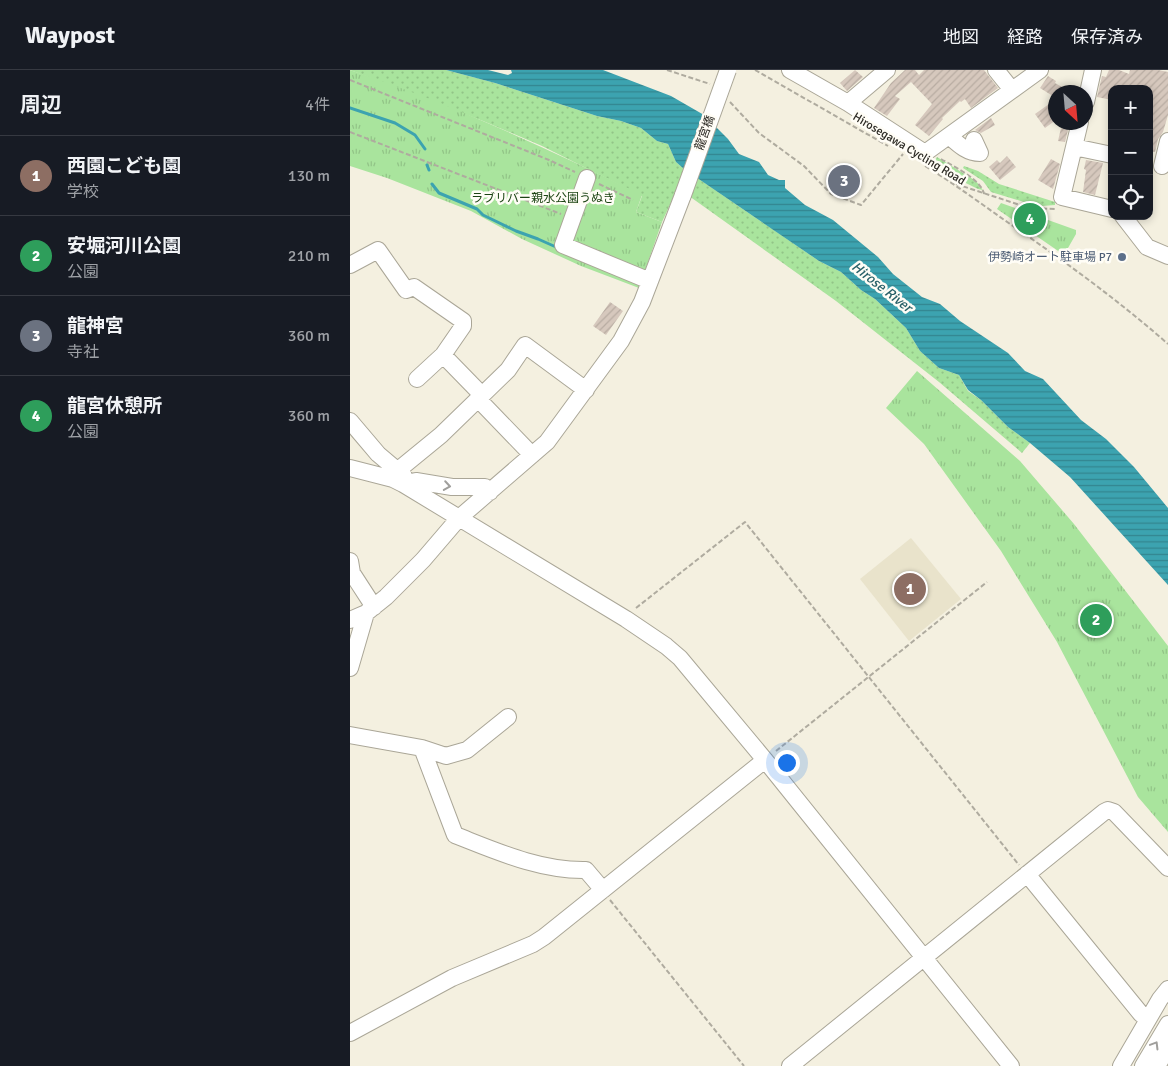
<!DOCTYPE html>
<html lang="ja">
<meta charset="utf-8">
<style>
body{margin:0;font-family:Signika,"Noto Sans JP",sans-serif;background:#20242c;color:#f1f3f6}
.controls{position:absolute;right:15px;top:15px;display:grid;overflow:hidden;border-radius:10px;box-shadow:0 2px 8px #0003}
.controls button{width:45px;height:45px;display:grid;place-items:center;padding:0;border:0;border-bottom:1px solid #363941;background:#171b24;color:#f1f3f6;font:25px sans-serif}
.compass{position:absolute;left:698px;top:15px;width:45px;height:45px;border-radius:50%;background:#171b24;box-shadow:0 2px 8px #0003;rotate:154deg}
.you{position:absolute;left:436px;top:692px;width:18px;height:18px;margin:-12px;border:4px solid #fff;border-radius:50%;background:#1a73e8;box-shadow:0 0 0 8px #1a73e833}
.badge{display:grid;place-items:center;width:32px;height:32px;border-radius:50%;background:#1a73e8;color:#fff;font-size:16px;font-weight:700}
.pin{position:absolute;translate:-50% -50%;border:2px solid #fff;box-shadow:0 1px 5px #0006}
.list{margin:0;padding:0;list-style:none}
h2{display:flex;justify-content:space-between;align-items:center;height:65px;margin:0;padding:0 20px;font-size:21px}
h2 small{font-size:16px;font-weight:400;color:#9ea1a6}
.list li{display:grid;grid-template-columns:32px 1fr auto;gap:15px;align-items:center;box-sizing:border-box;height:80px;padding:0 20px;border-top:1px solid #363941}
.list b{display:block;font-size:19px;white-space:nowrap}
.list p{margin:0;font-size:16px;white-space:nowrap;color:#9ea1a6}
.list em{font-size:16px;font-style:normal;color:#9ea1a6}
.icon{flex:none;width:28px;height:28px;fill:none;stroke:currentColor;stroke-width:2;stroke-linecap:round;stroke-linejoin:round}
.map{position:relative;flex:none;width:818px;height:996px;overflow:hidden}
header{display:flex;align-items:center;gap:30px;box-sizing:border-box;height:70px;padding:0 25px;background:#171b24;border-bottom:1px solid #363941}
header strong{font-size:24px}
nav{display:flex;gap:28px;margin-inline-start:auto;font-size:18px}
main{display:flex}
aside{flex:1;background:#171b24}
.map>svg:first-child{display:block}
.built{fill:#e9e3cb}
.grass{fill:url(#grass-dots)}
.park{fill:url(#park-tufts)}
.water{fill:url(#water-rules)}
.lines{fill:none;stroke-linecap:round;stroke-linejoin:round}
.stream{stroke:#3ca3b0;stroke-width:3}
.building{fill:url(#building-hatch)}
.minor-casing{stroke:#aaa697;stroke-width:18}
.path{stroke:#afab9f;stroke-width:2;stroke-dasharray:5 2.5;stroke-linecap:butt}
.minor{stroke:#fff;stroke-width:16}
.minor-bridge-casing{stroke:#aaa697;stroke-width:18;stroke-linecap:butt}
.minor-bridge{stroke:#fff;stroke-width:16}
.oneway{stroke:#a09f9c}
.service-dot{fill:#5c6f8a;stroke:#fffdf6;stroke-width:2}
.labels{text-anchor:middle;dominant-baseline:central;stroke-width:5;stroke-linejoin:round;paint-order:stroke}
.street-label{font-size:12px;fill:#2c2a24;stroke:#fffdf6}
.park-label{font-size:12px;fill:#1c4413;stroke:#fffdf6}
.service-label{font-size:12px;fill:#4e5e75;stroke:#fffdf6;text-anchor:end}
.water-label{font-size:14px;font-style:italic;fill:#296169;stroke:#fffdf6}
</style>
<header>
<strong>Waypost</strong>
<nav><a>地図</a><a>経路</a><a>保存済み</a></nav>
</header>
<main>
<aside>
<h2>周辺<small>4件</small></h2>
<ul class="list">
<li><span class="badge" style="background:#8d6e63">1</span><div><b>西園こども園</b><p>学校</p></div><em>130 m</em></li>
<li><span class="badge" style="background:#2e9e5b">2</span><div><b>安堀河川公園</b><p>公園</p></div><em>210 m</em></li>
<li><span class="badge" style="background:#6b7280">3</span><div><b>龍神宮</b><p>寺社</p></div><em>360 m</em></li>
<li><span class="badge" style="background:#2e9e5b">4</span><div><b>龍宮休憩所</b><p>公園</p></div><em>360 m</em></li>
</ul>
</aside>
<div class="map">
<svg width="818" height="996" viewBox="0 0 818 996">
<defs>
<pattern id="grass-dots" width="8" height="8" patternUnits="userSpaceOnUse" patternTransform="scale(1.25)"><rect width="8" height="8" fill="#a9e49d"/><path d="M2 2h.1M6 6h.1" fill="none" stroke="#92c487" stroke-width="1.8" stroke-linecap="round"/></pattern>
<pattern id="park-tufts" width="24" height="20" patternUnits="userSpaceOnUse" patternTransform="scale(1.25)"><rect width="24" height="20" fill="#a9e49d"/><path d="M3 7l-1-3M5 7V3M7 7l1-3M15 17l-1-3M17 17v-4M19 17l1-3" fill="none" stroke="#92c487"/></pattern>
<pattern id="water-rules" width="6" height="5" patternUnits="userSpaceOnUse" patternTransform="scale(1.25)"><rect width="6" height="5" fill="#3ca3b0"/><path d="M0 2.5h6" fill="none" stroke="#33858f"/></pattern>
<pattern id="building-hatch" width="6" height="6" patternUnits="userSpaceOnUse" patternTransform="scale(1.25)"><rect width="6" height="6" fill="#d6c8bd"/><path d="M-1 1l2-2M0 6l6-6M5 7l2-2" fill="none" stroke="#b8aca2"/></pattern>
</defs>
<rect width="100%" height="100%" fill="#f4f0e0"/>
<path class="built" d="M561 468 611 529 559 571 510 509Z"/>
<path class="grass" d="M0 0H96L145 13 247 46 271 51 291 58 307 71 318 74 326 92 334 99 324 126 312 152 286 142 292 126 192 76 133 51Z
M587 87 626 111 633 120 628 119 581 96Z
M614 96 628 101 649 114 705 132V135L692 136 674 132 641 122 633 111 613 98Z
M346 107 469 191 491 202 511 220 525 229 556 258 570 281 589 298 609 305 618 321 631 330 658 357 680 373 672 383 589 312 486 231 339 126Z"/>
<path class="park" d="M0 0C101 34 197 78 292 125L286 142 312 152 289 218 231 196 172 169 121 141 37 108 0 96Z
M651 133 726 160V164L714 185 647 139Z
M567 301 670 391 724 454 818 576V762L788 727 707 572 651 481 574 374 536 338Z"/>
<path class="water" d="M96 0H138L158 5 162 3 161 0H253L321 26 354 45 378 69 389 84 409 92 418 105 429 110H435V118L455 135 483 150 528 187 543 204 572 227 590 234 610 251 658 283 675 301 693 309 731 350 756 369 784 397 818 438V515L720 407 680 373 658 357 631 330 618 320 609 305 589 298 570 281 556 258 525 229 511 220 491 202 469 191 334 99 326 92 318 74 307 71 291 58 271 51 247 46 145 13Z"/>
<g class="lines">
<path class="stream" d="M0 38 45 53 65 65 75 79
M77 95 79 100
M82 114 89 123 127 139 133 145 166 161 188 169 206 177"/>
</g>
<path class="building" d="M505 0 513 7 497 21 490 13Z
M555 0H565L569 5 574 0H634L648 18 621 38 615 29 611 32 610 31 592 48 593 49 579 66 565 55 582 34 561 12 545 26 550 29 537 46 524 38 541 13Z
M759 0H769L779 4 780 0H808L818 2V45L813 62 808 69 805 82 799 81 803 61 799 60V19H762V30L747 27 752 6 756 7Z
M698 6 706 11 705 13 721 22H706V28L690 18Z
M706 29V50L695 58 685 44Z
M641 48 645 55 631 63 625 60Z
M711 58 718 60 715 72 708 71Z
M657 86 666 97 650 110 639 97 647 90 650 93Z
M701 89 710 94 703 119 688 110Z
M736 90 753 93 745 125 733 122 736 100 734 99Z
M260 232 273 241 256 265 243 256Z"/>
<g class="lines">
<defs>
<path id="minor" d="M440 0 498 33 575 83 690 0
M646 0 662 20
M736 32 743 0
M498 33 537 0
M730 52 724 77 762 85
M599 66C608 74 617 83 630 83L624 70
M724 77 712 127 762 139
M812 96 818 71
M237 108 213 175 300 211
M773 146 797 177 818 186
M0 195 28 180 56 220 64 217 113 251V256L93 285 67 309
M93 285 132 325
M128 329 182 385
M0 351 28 384 54 406
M0 398 43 409 53 414 276 549 316 576 330 588 415 690 661 996
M43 409 47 401 91 365 158 300 175 275 236 320
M53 414 66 411 102 417H135L140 422
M0 491 2 503 24 537
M0 550 16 543 36 527 73 490 109 448 197 372 271 271 292 232 333 125
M0 598 16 543
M0 665 72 678 96 686 117 680 158 647
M72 678 105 765C146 781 190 801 236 800L253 820
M677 804 791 944 799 948
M0 963 102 908 183 874 194 867 415 690
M440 996 754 742 758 740 764 742 818 798
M771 996 810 929 818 919
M793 996 818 954
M807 996 818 978"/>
</defs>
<use href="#minor" class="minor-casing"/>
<path class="path" d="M317 0 360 14
M405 0 538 76
M0 10 199 90 225 102
M380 32 409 63 454 96 481 124 511 135 553 84
M0 62 211 144
M591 89C604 97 631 109 634 124
M575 96C605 114 634 136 663 156 717 193 769 231 818 274
M249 114 283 130
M606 114 679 138 705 139
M286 538 395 452 669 795
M426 681 637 512
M260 830 394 996"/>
<use href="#minor" class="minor"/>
<defs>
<path id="minor-bridge" d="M333 125 378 0"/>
</defs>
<use href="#minor-bridge" class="minor-bridge-casing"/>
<use href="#minor-bridge" class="minor-bridge"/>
</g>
<defs><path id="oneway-chevron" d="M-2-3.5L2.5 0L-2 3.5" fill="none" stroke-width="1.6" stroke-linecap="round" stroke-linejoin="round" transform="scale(1.25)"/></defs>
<g class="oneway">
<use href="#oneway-chevron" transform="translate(97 416) rotate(9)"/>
<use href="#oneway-chevron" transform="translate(805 975) rotate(-59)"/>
</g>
<circle class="service-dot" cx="772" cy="187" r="5"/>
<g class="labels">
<g class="street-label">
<text transform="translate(355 63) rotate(-70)">龍宮橋</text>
<text transform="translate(559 79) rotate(31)">Hirosegawa Cycling Road</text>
</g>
<g class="park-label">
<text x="193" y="128">ラブリバー親水公園うぬき</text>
</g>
<g class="service-label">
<text x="762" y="187">伊勢崎オート駐車場 P7</text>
</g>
<g class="water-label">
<text transform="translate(532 217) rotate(38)">Hirose River</text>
</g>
</g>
</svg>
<div class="controls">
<button>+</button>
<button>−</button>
<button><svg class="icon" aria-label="locate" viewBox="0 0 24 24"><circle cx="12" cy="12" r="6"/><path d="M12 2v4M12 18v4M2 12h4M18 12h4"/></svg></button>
</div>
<svg class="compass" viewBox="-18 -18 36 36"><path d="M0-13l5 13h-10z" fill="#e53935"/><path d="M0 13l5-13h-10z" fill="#9ea1a6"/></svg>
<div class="you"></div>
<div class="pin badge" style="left:560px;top:519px;background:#8d6e63">1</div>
<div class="pin badge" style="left:746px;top:550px;background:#2e9e5b">2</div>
<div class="pin badge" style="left:494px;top:111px;background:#6b7280">3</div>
<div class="pin badge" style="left:680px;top:149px;background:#2e9e5b">4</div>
</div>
</main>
